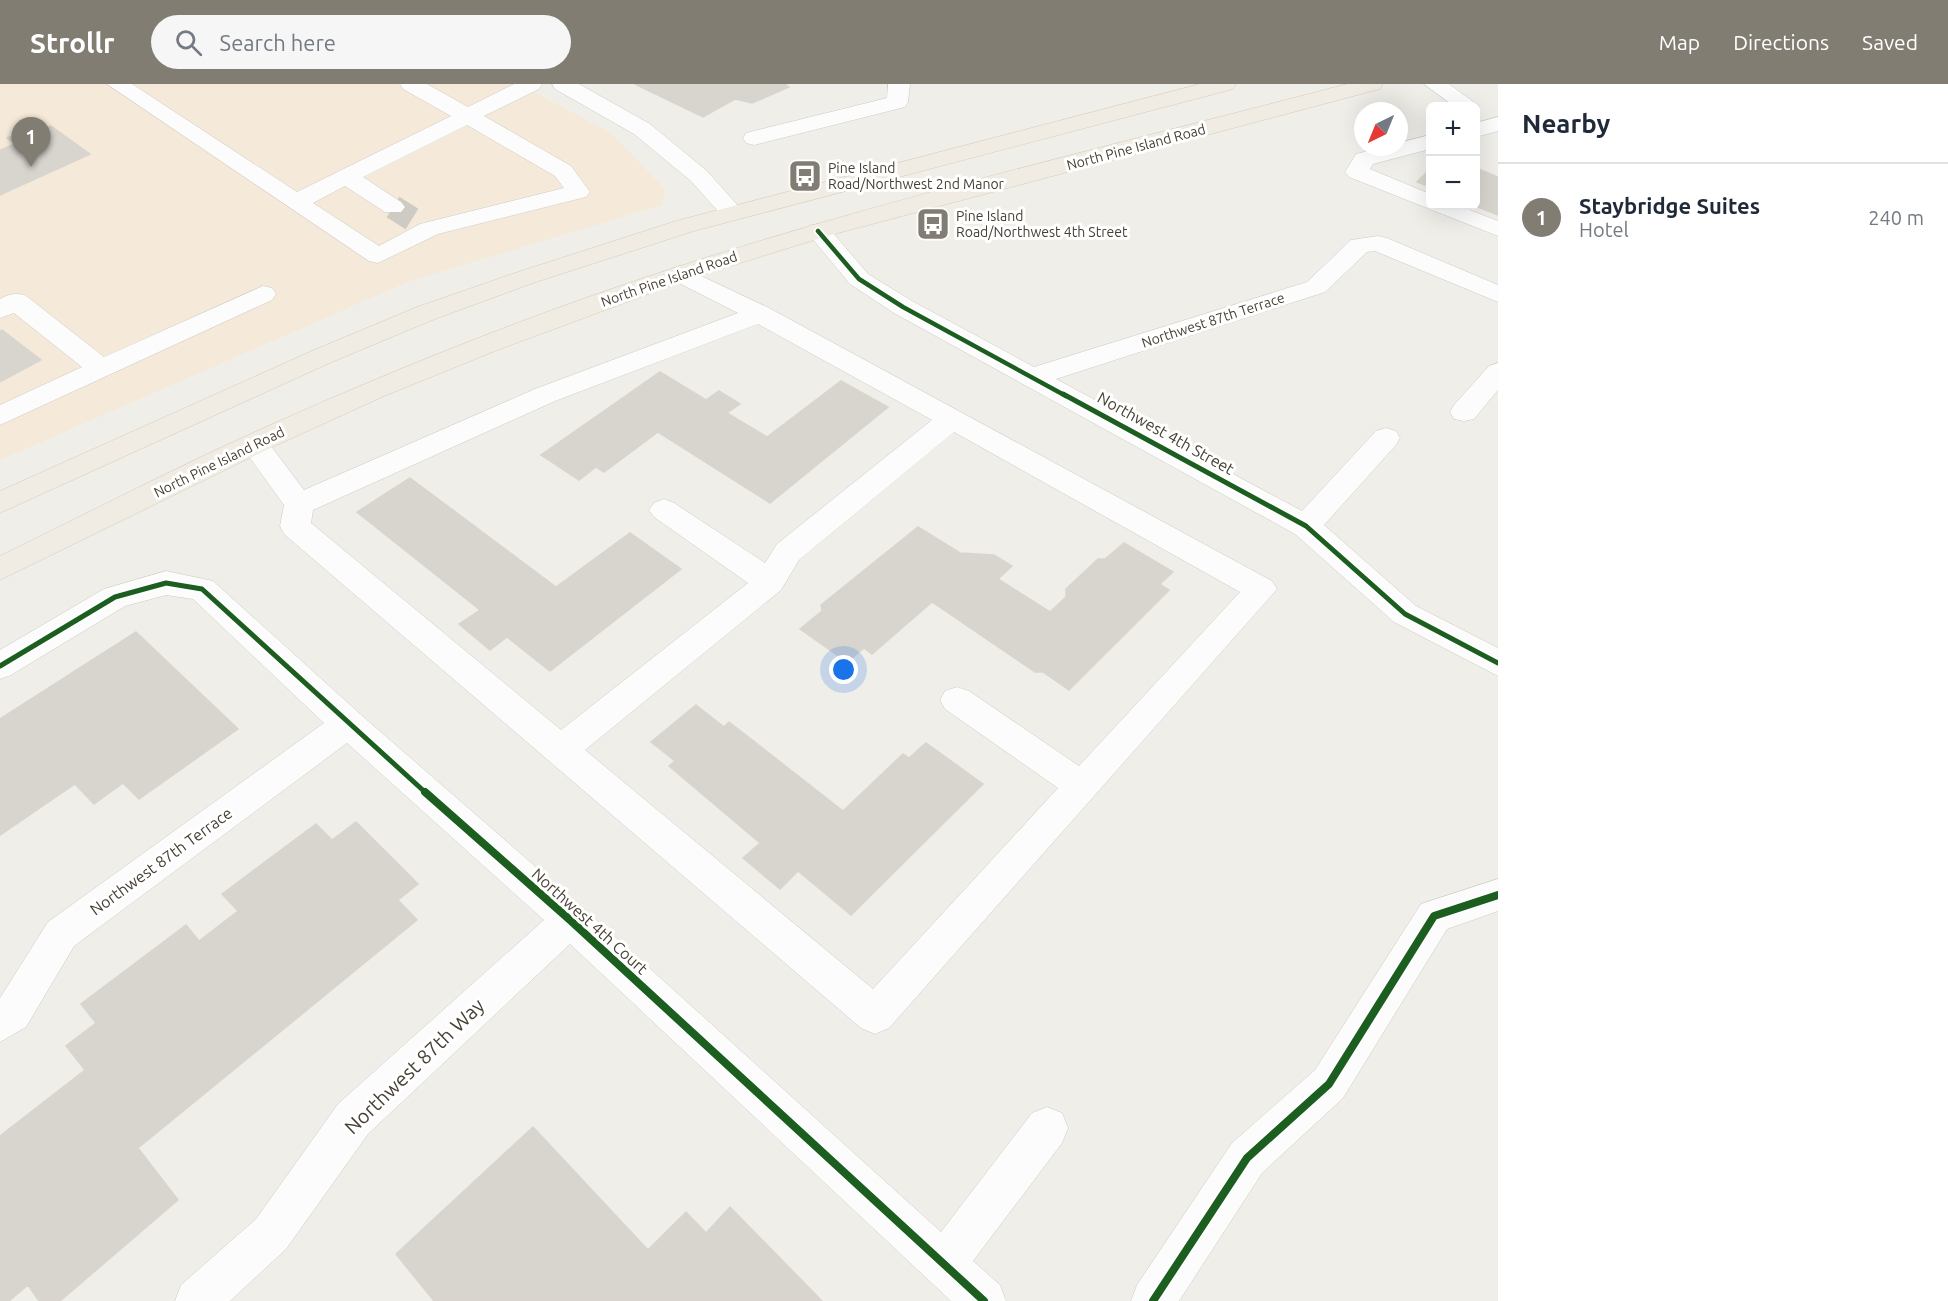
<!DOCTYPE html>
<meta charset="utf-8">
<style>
body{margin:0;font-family:Ubuntu,sans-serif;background:#f6f6f7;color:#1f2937}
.controls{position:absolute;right:18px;top:18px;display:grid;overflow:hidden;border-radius:9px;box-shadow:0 6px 24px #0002}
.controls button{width:54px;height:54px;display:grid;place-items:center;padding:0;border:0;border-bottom:2px solid #e0e1e3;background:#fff;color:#1f2937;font:30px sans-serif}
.compass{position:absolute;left:1354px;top:18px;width:54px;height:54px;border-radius:50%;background:#fff;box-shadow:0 6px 24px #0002;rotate:223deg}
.you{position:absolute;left:844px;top:586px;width:21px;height:21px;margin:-15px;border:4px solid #fff;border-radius:50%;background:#1a73e8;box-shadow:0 0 0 9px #1a73e833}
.badge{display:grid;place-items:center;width:39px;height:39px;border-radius:50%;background:#827d73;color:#fff;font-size:20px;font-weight:700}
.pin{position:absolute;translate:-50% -50px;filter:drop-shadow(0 2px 3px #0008)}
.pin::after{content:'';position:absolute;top:32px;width:21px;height:18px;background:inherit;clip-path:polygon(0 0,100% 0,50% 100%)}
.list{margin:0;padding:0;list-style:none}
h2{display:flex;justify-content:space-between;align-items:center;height:78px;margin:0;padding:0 24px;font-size:26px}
h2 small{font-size:20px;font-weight:400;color:#747a83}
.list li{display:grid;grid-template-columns:39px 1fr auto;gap:18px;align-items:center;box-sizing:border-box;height:108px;padding:0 24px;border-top:2px solid #e0e1e3}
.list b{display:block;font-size:22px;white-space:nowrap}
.list p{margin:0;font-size:20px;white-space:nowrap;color:#747a83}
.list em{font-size:20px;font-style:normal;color:#747a83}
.icon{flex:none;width:33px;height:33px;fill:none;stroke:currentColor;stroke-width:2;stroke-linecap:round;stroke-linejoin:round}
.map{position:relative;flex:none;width:1498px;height:1217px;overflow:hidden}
header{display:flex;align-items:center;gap:36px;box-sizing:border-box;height:84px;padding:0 30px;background:#827d73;color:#fff}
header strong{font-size:28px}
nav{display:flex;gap:33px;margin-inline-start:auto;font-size:21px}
.search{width:420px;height:54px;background:#f6f6f7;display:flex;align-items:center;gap:15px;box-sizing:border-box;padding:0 21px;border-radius:33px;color:#747a83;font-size:22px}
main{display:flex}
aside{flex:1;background:#fff}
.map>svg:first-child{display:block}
.commercial{fill:#f5ead9}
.building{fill:#d8d5cf;stroke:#d9d5ce;stroke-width:1.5}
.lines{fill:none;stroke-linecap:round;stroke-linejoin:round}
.minor-tunnel{stroke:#cecbc4;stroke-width:24;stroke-dasharray:24 12;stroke-linecap:butt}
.minor-casing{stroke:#cdcac4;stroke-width:1}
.major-casing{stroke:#d5cbb4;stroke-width:1}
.minor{fill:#fdfcfc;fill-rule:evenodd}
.major{fill:#f1ece3;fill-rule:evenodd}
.cycleway-far2-casing{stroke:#fff;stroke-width:8}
.cycleway-far1-casing{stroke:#fff;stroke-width:9}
.cycleway-casing{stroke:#fff;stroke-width:11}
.cycleway-far2{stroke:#1b5e20;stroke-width:4.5}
.cycleway-far1{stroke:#1b5e20;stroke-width:5}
.cycleway{stroke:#1b5e20;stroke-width:8}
.labels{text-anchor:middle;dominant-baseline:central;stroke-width:6;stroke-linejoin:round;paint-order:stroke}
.far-street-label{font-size:14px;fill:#474034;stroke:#fff}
.far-poi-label{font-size:14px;fill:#474034;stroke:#fff;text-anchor:start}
.street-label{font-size:16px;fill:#474034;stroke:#fff}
.near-street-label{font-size:20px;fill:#474034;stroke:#fff}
</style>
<header>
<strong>Strollr</strong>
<div class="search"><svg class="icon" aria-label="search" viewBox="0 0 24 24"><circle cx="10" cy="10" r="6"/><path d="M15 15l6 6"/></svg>Search here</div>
<nav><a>Map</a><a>Directions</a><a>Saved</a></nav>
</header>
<main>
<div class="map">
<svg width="1498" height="1217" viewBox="0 0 1498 1217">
<rect width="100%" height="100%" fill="#f0eee8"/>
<path class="commercial" d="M0 0H519L611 49 665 105 662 121 410 197 0 376Z"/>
<path class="building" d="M635 0H785L789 3 752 19 735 15 703 33Z
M35 42 41 47 51 42 90 70 0 111V66L15 60 7 54Z
M1476 84 1498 93V131L1475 122Z
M1430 85V103L1417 98Z
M2 246 41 276 0 298V247Z
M660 288 706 316 719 307 740 320 727 329 767 353 841 297 888 323 770 419 658 348 604 388 596 383 579 396 541 371Z
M410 394 556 503 630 449 681 485 550 587 507 553 490 566 459 540 480 526 357 428Z
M918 443 960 469 994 471 1012 482 998 495 1050 528 1066 513V505L1098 475H1105L1124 459 1173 488 1160 500 1169 506 1069 606 1043 588H1035L932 518 872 570 864 564 847 578 800 545 822 527 821 521Z
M136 548 238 645 139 715 123 699 94 720 75 700 0 751V635Z
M696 621 724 643 729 638 843 727 903 670 909 674 926 659 983 700 851 831 798 787 780 805 743 774 760 759 669 682 675 677 651 658Z
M356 738 418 800 398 816 417 836 138 1064 178 1116 60 1217H39L28 1201 9 1217H0V1052L85 986 66 962 96 939 81 920 186 841 199 857 238 827 222 810 316 740 332 756Z
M533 1043 648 1166 686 1128 706 1149 730 1123 822 1217H434L396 1170Z"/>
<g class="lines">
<path class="minor-tunnel" d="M393 123 412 135"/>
<defs>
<path id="minor" d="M107 0H132L297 108 451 32 403 5 400 0H427L468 23 514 0H542L539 5 484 32 571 82 590 108 586 113 438 150 378 179 369 177ZM467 41 555 92 564 104 420 140 379 162 313 119 345 102 385 128H401L405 123 401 118 363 93Z
M552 0H579L650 40 707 87 740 124 744 129 740 134H724L691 97 634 50 555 5Z
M888 0H910L908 18 905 23 754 61 746 59 743 54 746 49 887 14Z
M1424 0H1449L1479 22 1476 27V22H1454Z
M1498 33V47L1476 53V39Z
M1430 51V65L1373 80 1370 85 1430 110V122H1459L1498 137V152L1349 93 1345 88 1356 70 1384 63H1399V59Z
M818 140 827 142 868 190 912 217 1034 283 1307 198 1351 156 1378 152 1387 154 1498 201V218L1375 167 1367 168 1325 208 1056 295 1302 427 1376 347 1386 344 1396 347 1400 354 1396 361 1324 441 1416 522 1498 564V592L1394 538 1295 450 894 229 850 200 806 147 809 142Z
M680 182 769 224 1272 497 1277 505 889 944 875 950 861 944 284 450 280 442 284 421 240 360 244 353 254 350 264 353 304 406 535 305 738 229 671 195 668 190 671 185ZM758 240 932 336 777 460 765 479 674 419 664 415 654 419 649 426 654 433 748 499 561 646 311 439 313 426 555 317ZM954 348 1240 508 1079 682 969 607 957 603 945 607 940 616 945 625 1058 704 873 905 585 666 781 506 799 476Z
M263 202 272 204 276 210 272 216 0 341V321L82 283 14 229 0 234V215C9 210 15 209 25 211L104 273Z
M1498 279V306L1474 335 1464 337 1454 335 1450 328 1454 321 1489 282Z
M166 487 213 497 360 630 583 824 941 1148 1032 1029 1047 1023 1062 1029 1068 1044 1062 1059 973 1177 1000 1201 1006 1217H951L570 860 368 1050 286 1165 230 1217H175L181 1201 256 1135 338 1020 544 836 347 659 74 862 26 943 0 958V914L48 838 324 639 193 515 166 511 125 522 11 591 0 595V566L104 505Z
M1498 795V827L1447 845 1343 1014 1262 1089 1179 1217H1131L1137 1201 1232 1059 1315 986 1421 820Z"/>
<path id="major" d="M1200 0H1236L1233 5 694 147 536 198 435 235 332 278 0 429V407L314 266 417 223 518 188 676 137Z
M1347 0H1383L1380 5 827 152 689 195 495 267 382 313 264 367 0 496V472C82 432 163 390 246 352 385 289 529 231 674 184 895 112 1123 59 1347 0Z"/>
</defs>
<use href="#minor" class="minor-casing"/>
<use href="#major" class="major-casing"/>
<use href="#minor" class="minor"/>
<use href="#major" class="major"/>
<defs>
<path id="cycleway-far2" d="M818 147 859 195 903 223 1066 312"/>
<path id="cycleway-far1" d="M1063 310 1306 442 1405 530 1498 579
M0 582 115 513 166 499 202 505 426 709"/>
<path id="cycleway" d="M425 708 570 836 984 1217
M1153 1217 1247 1074 1329 1000 1434 832 1498 811"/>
</defs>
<use href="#cycleway-far2" class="cycleway-far2-casing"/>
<use href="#cycleway-far1" class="cycleway-far1-casing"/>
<use href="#cycleway" class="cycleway-casing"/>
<use href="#cycleway-far2" class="cycleway-far2"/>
<use href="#cycleway-far1" class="cycleway-far1"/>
<use href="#cycleway" class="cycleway"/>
</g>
<defs>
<symbol id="bus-square" viewBox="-11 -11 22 22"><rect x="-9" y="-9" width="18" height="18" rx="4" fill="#827d73" stroke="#fff"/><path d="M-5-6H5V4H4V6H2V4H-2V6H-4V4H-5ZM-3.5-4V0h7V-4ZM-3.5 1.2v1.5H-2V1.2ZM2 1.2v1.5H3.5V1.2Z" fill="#fff"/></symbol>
</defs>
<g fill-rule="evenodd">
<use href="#bus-square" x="786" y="73" width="38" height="38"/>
<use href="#bus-square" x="914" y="121" width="38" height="38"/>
</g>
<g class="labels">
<g class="far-street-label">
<text transform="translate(1136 63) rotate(-15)">North Pine Island Road</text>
<text transform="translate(669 195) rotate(-19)">North Pine Island Road</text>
<text transform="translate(1213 236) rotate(-18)">Northwest 87th Terrace</text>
<text transform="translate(219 378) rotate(-26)">North Pine Island Road</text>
</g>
<g class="far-poi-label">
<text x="828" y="84">Pine Island<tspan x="828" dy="16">Road/Northwest 2nd Manor</tspan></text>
<text x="956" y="132">Pine Island<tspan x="956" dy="16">Road/Northwest 4th Street</tspan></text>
</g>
<g class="street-label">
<text transform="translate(1166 349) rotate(29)">Northwest 4th Street</text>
<text transform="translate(161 777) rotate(-36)">Northwest 87th Terrace</text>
<text transform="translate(590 837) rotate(42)">Northwest 4th Court</text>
</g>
<g class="near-street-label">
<text transform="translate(414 982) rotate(-44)">Northwest 87th Way</text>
</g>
</g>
</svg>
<div class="controls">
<button>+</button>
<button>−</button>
</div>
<svg class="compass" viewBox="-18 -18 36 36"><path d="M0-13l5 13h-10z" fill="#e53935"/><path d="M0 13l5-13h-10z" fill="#747a83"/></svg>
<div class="you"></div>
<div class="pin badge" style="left:31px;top:83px">1</div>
</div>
<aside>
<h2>Nearby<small></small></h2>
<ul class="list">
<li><span class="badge">1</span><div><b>Staybridge Suites</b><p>Hotel</p></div><em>240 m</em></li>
</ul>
</aside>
</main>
